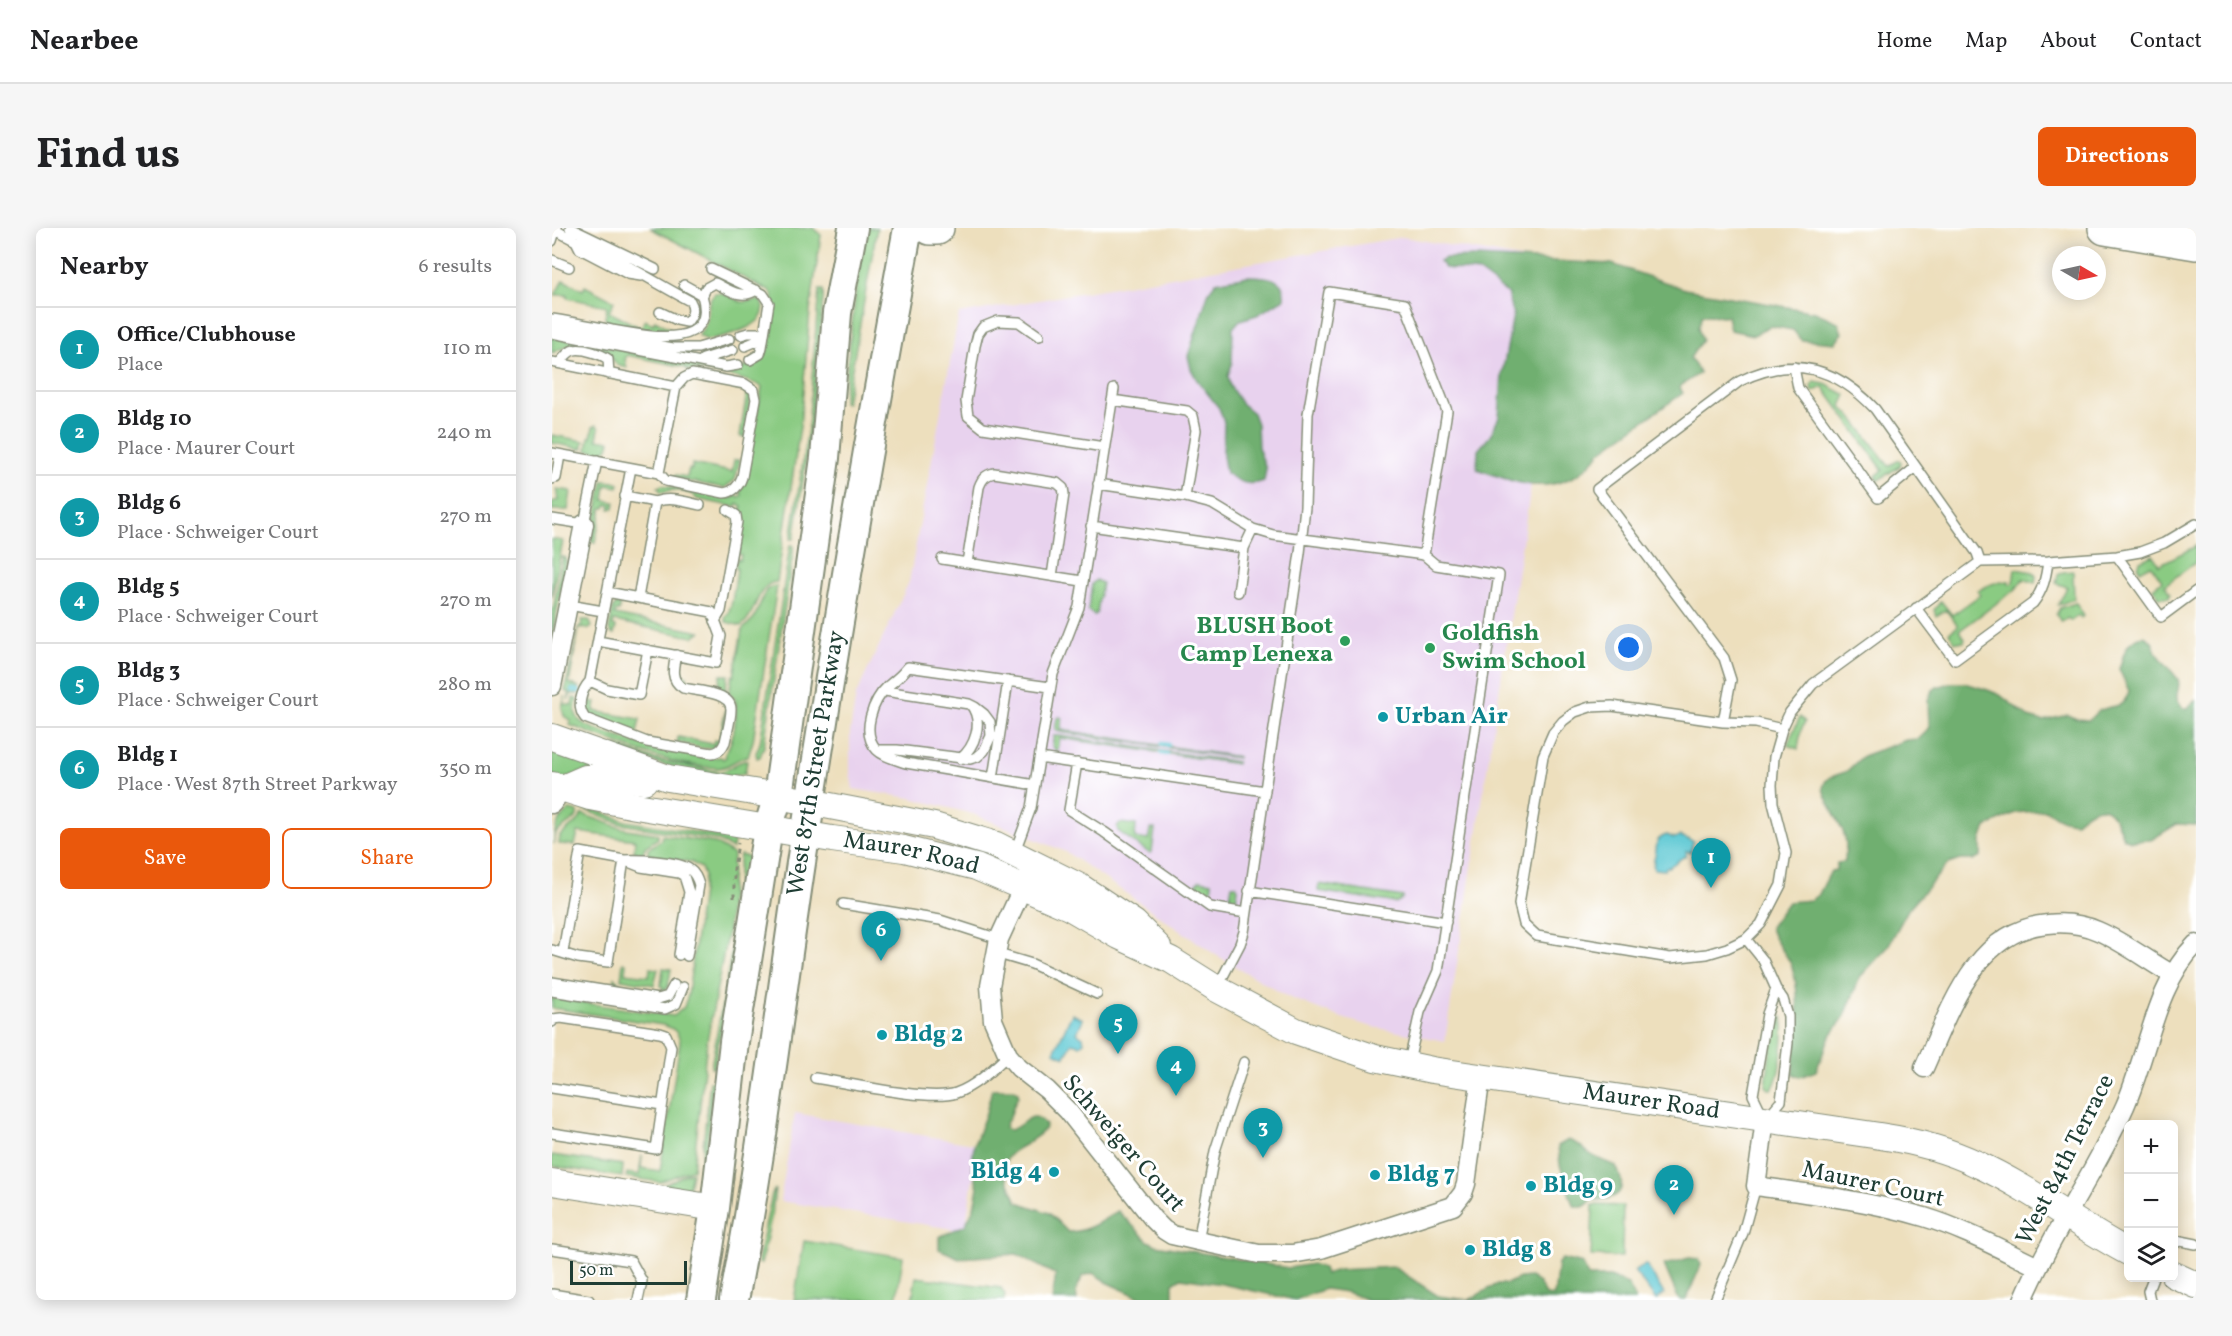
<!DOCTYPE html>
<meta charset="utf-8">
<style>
body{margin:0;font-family:Vollkorn,serif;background:#f6f6f6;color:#202124}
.controls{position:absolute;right:18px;bottom:18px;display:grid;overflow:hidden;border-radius:9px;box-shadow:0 3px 15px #0003}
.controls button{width:54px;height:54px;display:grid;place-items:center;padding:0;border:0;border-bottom:2px solid #e0e0e0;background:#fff;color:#202124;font:30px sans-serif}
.compass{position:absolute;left:1500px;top:18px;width:54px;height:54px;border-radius:50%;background:#fff;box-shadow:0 3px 15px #0003;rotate:99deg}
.scale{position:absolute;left:18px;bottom:15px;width:117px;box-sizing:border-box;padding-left:6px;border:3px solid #1f3d34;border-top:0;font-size:16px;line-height:21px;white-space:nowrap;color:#1f3d34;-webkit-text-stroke:4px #fff;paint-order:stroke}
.you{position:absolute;left:1077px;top:420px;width:21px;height:21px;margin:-15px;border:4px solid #fff;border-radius:50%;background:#1a73e8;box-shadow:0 0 0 9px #1a73e833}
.badge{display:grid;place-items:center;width:39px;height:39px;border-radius:50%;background:#ea580c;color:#fff;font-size:20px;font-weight:700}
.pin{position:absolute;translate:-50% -50px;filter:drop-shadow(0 2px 3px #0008)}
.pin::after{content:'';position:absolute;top:32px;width:21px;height:18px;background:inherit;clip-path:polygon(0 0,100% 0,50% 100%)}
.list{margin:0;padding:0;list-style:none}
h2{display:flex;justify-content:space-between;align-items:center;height:78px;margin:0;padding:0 24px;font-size:26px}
h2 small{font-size:20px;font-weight:400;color:#757577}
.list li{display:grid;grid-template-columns:39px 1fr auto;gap:18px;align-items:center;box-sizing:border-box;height:84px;padding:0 24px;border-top:2px solid #e0e0e0}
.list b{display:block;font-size:22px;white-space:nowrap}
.list p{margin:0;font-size:20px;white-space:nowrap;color:#757577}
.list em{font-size:20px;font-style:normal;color:#757577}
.actions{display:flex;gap:12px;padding:18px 24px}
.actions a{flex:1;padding:14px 0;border:2px solid #ea580c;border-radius:9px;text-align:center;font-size:21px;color:#ea580c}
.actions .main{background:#ea580c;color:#fff}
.icon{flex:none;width:33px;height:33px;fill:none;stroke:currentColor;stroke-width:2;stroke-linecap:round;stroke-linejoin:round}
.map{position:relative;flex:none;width:1644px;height:1072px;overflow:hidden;border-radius:9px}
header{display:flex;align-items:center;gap:36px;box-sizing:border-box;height:84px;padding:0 30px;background:#fff;border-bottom:2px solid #e0e0e0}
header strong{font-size:28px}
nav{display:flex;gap:33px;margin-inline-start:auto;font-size:21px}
.intro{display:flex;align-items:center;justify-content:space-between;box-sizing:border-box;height:144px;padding:0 36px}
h1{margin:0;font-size:42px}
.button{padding:15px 27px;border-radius:9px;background:#ea580c;color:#fff;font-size:21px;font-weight:700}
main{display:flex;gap:36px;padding:0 36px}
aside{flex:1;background:#fff;border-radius:9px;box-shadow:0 3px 15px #0003}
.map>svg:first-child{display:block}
.built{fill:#e8d2ee}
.green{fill:#8acb82;stroke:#54845b;stroke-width:1.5}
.forest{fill:#6faf70;stroke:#477652;stroke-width:1.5}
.water{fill:#5cc8d3;stroke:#3e8284;stroke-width:1.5}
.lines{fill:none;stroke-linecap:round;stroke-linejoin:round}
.stream{stroke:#5cc8d3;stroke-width:4.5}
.lane-casing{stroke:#868e78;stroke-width:12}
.street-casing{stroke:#868e78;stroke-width:21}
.secondary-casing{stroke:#868e78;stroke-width:28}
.primary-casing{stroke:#868e78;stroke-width:32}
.highway-casing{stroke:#868e78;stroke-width:36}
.path{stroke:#868e78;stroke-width:3;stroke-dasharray:4.5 4.5;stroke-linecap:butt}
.lane{stroke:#fff;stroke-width:9}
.street{stroke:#fff;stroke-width:18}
.secondary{stroke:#fff;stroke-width:26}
.primary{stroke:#fff;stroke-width:28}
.highway{stroke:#fff;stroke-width:33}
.leisure-dot{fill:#2e9e5b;stroke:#fff;stroke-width:2}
.culture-dot{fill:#0f9aa8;stroke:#fff;stroke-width:2}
.labels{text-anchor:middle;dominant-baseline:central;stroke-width:6;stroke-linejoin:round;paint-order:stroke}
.leisure-label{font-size:24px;font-weight:bold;fill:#27864d;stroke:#fff;text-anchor:end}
.culture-label{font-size:24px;font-weight:bold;fill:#0d838f;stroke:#fff;text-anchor:start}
.street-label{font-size:24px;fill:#1f3d34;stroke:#fff}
</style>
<header>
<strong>Nearbee</strong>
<nav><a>Home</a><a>Map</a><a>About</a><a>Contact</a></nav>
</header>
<div class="intro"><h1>Find us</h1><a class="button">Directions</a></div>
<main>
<aside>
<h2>Nearby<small>6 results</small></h2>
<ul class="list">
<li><span class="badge" style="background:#0f9aa8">1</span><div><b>Office/Clubhouse</b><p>Place</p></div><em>110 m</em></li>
<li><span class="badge" style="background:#0f9aa8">2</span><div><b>Bldg 10</b><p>Place · Maurer Court</p></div><em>240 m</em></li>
<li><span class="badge" style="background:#0f9aa8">3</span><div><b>Bldg 6</b><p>Place · Schweiger Court</p></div><em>270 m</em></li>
<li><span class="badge" style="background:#0f9aa8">4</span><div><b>Bldg 5</b><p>Place · Schweiger Court</p></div><em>270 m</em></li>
<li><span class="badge" style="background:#0f9aa8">5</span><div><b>Bldg 3</b><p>Place · Schweiger Court</p></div><em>280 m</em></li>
<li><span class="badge" style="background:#0f9aa8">6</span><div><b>Bldg 1</b><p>Place · West 87th Street Parkway</p></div><em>350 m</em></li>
</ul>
<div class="actions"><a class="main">Save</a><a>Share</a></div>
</aside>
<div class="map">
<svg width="1644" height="1072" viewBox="0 0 1644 1072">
<rect width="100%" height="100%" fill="#fff"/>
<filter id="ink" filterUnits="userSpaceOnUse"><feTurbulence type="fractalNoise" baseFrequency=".0167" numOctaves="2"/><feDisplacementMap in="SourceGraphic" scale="12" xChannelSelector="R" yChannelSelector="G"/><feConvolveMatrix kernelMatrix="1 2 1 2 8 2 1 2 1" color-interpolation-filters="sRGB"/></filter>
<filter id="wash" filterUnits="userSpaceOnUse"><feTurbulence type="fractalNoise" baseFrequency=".008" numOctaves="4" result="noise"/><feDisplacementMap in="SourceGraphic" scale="24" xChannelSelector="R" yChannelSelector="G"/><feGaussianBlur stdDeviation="1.35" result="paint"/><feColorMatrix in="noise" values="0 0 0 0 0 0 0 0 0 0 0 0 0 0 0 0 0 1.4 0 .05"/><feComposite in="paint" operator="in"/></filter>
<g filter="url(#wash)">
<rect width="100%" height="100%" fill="#eddfbd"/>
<path class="built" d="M851 9 1013 38 893 813 821 799 790 790 736 769 664 727 514 624 421 586 359 570 301 561 298 545V505L304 467 357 354 407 86Z
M243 885 426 917 413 1003 228 973Z"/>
<path class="green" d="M98 0H261L269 7 258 83 248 199 225 354C204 355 206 385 189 398L174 394 173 388 176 386 180 374 185 341 183 339 185 331 188 332 189 327 186 326 192 293V287L188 282 190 279 186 276 183 279 145 271 140 266 129 263 120 262 109 264 106 259 110 257 180 270 185 267 187 269 190 267 188 264 193 255 210 159C200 152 151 140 135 142L133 139 75 127 73 132 75 140 65 137 55 124 20 116 0 125V109L183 142 208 134 213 129C219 113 226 79 219 64Z
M313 0H325L294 175 291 174 304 61Z
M11 52 31 62 33 58 62 73 57 84 89 100 93 92 101 96 103 92 121 102 103 104 57 96 53 90 55 78 15 70V67H3Z
M267 62H271V70L259 202 242 311H239L256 200Z
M163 65H171L189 74 208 72C225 98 172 108 155 112L146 107C162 92 151 75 163 65Z
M1262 154 1273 156 1294 167 1289 178 1303 193 1337 238 1347 232 1349 234 1348 238 1325 253 1324 248 1331 242 1271 159 1260 164 1259 158Z
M184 159 193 161 199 167 193 209 188 208 195 164 183 161Z
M44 197 47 200 45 211 58 213 56 220 50 224 35 222 37 209H39L41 199Z
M0 207 32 213 30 221 0 215Z
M182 232H188L183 252 172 260 120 250 124 247 135 249 137 241H140V236L180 244Z
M51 253 63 254 67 256 66 259 54 257 52 272 63 274 62 280 58 281 59 277H54L53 280H50L43 315 39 313Z
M4 261 19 263 16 282H0V274L6 272Z
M0 311 11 313 0 369Z
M238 317H241V324L212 518 208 529 205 530 204 525 208 515Z
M1644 318V334L1613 357 1618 366 1617 369H1607L1601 360 1610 353 1599 337 1588 343 1586 339 1588 333 1601 327 1607 337Z
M11 329 14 330V336L0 409V387Z
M1463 341 1481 344 1484 348 1483 355 1471 351 1464 361 1407 403 1413 411 1412 414H1403L1397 405 1406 398 1394 382 1384 388 1382 382 1389 373 1400 387 1428 367 1426 363C1435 357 1446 353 1457 353V356H1461Z
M1521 343 1522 371 1506 377 1515 359 1504 355 1506 347 1511 344Z
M544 352 550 355 545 385 542 387 536 382 540 356Z
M225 358 201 513 196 529C184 529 178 540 166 540 114 537 65 515 18 497L19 493 12 488 10 480 13 468 12 476 20 477 21 470 25 471 23 484C25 488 25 490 28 493 42 506 149 533 169 529L171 531 174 529 173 526C182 513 186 486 183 471L177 465 180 448H182L190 402 202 390 214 362 219 359Z
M65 375 68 376 67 383H64L63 387 148 404 141 409 62 393 61 398 64 399 62 406H60L57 401 61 380Z
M1524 375 1532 388 1529 390 1527 387 1519 393 1516 390 1510 394 1504 387 1508 380Z
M30 392H37L40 399 37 401 27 400 17 455 27 459 26 461 19 460 18 463 26 464V466H19L16 472 18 465 13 463 26 400 30 396Z
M126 446 135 448V452L166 458 169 447H176L173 463 133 455Z
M34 473 44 474 42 483 88 491 85 505 39 488 34 481Z
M174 480C174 490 172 517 160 520 150 522 135 516 125 514L126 509 161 516 162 512 167 513Z
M508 489 510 490 509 502 686 529V530L508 504 503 502 505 490Z
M1248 489 1253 494 1249 502 1246 521 1235 517Z
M502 508H508L685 534V536L508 510 506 522 504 523 500 518Z
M64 518 101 531 167 544C179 543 184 532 195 533L193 545C159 557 97 532 63 521Z
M0 520 47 539 13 550 0 548Z
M30 578 37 580 36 583 40 584 42 581 73 593 175 609 182 612 181 621 165 612 69 596 25 579Z
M17 582 26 584 24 590 4 605 2 616C1 602 6 591 17 582Z
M30 586 69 600 106 606V610L93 619 90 627 82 624 83 612 26 604 23 617 7 616 8 608 27 592Z
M568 595 584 597 583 610 596 612 598 601H603L600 624 597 625 566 603 565 599Z
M110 607 163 615 181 626 176 702 155 813 141 941 108 954 74 949 75 945 87 947 90 927 89 940 108 943 128 814C126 803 121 800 111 797L0 780V770L122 788 132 779 136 767 152 648 149 640 139 634 96 627V621L109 612Z
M188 627 197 629 186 737 166 816 163 840 159 839 184 698 186 640Z
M648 652 660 654 659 666 678 669 680 657H684L686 661 684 671 680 673 661 669 645 658V655Z
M767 656 851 669V670L845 675 766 663Z
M71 734 74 735 73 745 97 748 98 740 106 741 102 757 69 751Z
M111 740 119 741 116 759 110 765 65 761 66 756 62 755 63 750 70 758 110 764 111 759 109 758Z
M1227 788 1230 789C1233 804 1229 849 1220 861H1217L1214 858 1217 831Z
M158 853H161V860L152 945 147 955Z
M0 927 71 937 70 949 0 938Z
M136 945H140L136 963 107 959Z
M223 961 220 986 209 1036 206 1035V1032L220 966Z
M1041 977 1071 978 1070 1029 1039 1028Z
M252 1013 351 1029 344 1072H242Z
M364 1049 449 1060 453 1067 452 1072H360Z"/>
<path class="forest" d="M925 29 1060 36 1133 61 1263 84 1286 94 1290 105 1283 115 1249 112 1241 102 1218 98 1202 107 1178 102 1175 88 1150 87 1146 100 1150 112 1138 130 1148 145 1127 159 1131 165 1046 225 1047 227C1039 234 1032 244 1023 248 987 267 960 253 925 241L926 222 938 208 947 189 950 147 961 87 955 65 927 44 893 40 887 33 894 30Z
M695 48C712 48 735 48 732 71L705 87 688 92 681 100 680 136 676 148 678 158 689 175 701 185 705 196 706 219 714 241 712 253C696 259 687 254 674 245L671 228 672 194 667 180 645 152 639 141 636 128 657 63 664 54Z
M1592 408 1600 413 1604 424 1626 451C1630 464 1618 466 1631 480H1635L1644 472V597L1625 596 1599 612 1579 613 1571 610C1561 579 1551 569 1524 594L1511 592 1493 582 1463 585 1434 599 1429 613V628L1421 632H1408L1396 636 1357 680 1335 720 1308 749 1293 788 1277 810 1264 843 1248 849 1241 846C1242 812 1251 773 1240 739 1235 724 1221 715 1218 699L1236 674 1259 672 1267 666 1279 643 1284 642 1285 635 1293 634 1294 614 1291 603 1273 567 1271 560 1273 554 1277 550 1295 543 1311 528 1354 512 1366 511 1372 506 1377 499 1376 472 1380 463 1385 459 1399 455H1413L1436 462 1448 467 1476 489 1491 493 1515 487 1525 491 1537 492C1541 488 1544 484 1549 482 1563 476 1571 482 1577 463L1567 441C1572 426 1574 411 1592 408Z
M440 861H461L466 864V869C460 877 461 887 454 895L453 900 457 902C472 900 479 877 494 897 492 904 487 907 481 911 475 917 467 919 461 924 444 936 459 959 465 974L497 985 516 1004C535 1004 550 993 566 983L596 1013 604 1017 737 1040 760 1036 771 1040 773 1046 786 1042 842 1039 886 1068 916 1072H816L794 1064 773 1061 743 1072 670 1056 629 1050 621 1055V1072H594L558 1056 541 1045 531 1048 524 1062 525 1072H500L504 1047 465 1026 407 1030 387 1021V1009L413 997 422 980 426 959 420 938 422 917 434 885Z
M1016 912C1025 915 1027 917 1033 922 1041 930 1054 934 1064 938 1077 964 1066 972 1040 972 1034 978 1030 982 1021 977L1008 937 1006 918Z
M1137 1030 1147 1031 1149 1037 1134 1072H1127L1112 1037Z
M1010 1031 1031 1036 1036 1049H1058L1076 1056 1084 1072H917L945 1056H954L968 1050 978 1049 987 1055 994 1067 1002 1068 1006 1035Z"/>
<path class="water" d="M1115 607 1122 610 1128 608 1141 613 1139 624 1134 623V627L1117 639H1114L1113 642 1102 641C1100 632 1103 631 1104 622 1105 613 1105 610 1115 607Z
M520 786 531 791 525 805 531 809 532 814 528 817 520 815 513 829 502 824Z
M1094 1036 1112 1066 1104 1072 1082 1043Z"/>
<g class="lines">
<path class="stream" d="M20 462 27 463
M610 516 616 517
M609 525 615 526"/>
</g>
</g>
<g filter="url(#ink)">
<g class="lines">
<defs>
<path id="lane" d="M18 0 103 41
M3 2 24 13 28 21 76 46 89 48
M0 13 4 0
M24 13 31 14C68 32 102 54 138 73 143 81 141 87 135 94L125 92 108 84
M0 32 17 39
M159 41 211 66 217 75 210 119 208 126 198 132
M150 69 154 60 163 55C177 62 190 72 204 62
M0 91C20 94 40 98 60 102 90 107 167 125 150 67L132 57
M0 98 121 120H146L177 111
M0 105 174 139 186 137
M189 107 196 105H212
M487 108 467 94 446 93 431 99 426 106 423 118 414 173 416 188 431 200 552 219
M193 118 205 113 212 105
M151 131 181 122
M0 134 124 159 107 245 0 225
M7 135C11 131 16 123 22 122 31 120 49 126 56 131L57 146
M1242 139 1246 160 1326 270 1364 239
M79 240 38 453 55 461 87 467 96 422
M107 245 114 253 172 265C182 264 187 258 190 249L204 171 202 162 193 156 140 146 132 150 124 159
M0 251 4 250 8 227
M546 256 633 269 644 202 641 188 635 183 560 172
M73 268 103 274 86 370
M633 269 660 276 701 301 721 307 872 327 884 337 947 347 886 743 868 784 857 834
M103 274C117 268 134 274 148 277
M0 291 32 296 45 233
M539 298 692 320 686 364
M692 320 701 301
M1565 328 1609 389 1644 363
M390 331 530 353
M415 335 427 259C430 251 433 247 442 245L505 255 511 260 512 266 500 348
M17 377 51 383
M1364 380 1403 432 1481 375C1491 362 1494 350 1496 333
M163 393 169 383 185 294 184 287 176 282
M46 413 164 435 169 408 160 384 55 364
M38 453C29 463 24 479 33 490L95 514 160 525C167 524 170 521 173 514 175 504 179 492 179 481 179 464 144 463 131 460 118 452 121 440 124 427
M1171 494 1179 452 1172 430 1045 261 1188 153C1240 127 1284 139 1323 181L1425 325 1428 334
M1230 501 1204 495 1171 494 1060 478 1038 479 1023 484 1011 493 1001 505 991 528 967 676 972 696 985 708 1118 730 1155 726 1175 720 1194 711 1209 696 1229 657 1234 625 1221 575 1220 557 1222 529 1230 501 1238 484 1261 456 1428 334 1496 333 1565 328 1588 324 1612 315 1644 296
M328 522H345L418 531 425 529 432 523 439 508 438 494 432 486 423 479 417 476 333 463
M487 530 713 563
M408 531C423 519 432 494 419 477
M525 535 517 582 552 604 658 679 694 685
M441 550 456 453
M483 557 354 535C345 532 332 529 325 522 308 505 321 472 336 458 344 451 349 448 356 439L498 459
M463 623 479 580 501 446 527 379 562 161
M72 632C85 631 127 633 137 641 143 645 145 650 147 657L135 728
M74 633 89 639 127 645 132 648 137 664 127 727
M697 663 894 694
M291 676 388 692 447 711
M1194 711 1211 732 1224 761 1231 771 1236 788V815L1229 873 1213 892 1201 867 1215 786 1224 761
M0 722 26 730 56 734 72 632 28 624 11 724
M443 725 480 736 545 766
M0 754 106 771 116 768 122 757
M666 758 688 716 692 704 748 325 753 279 756 186 777 64 853 76 895 183 872 327
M0 763 113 781 124 776 131 759
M0 794 1 791 9 790 108 805 114 807 119 819 104 921 0 905
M263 850C296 855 377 874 404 865 424 858 441 841 456 827
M0 860 110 877
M646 1013 663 923 692 834
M1622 1015 1629 1013 1644 1016
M0 1021 79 1033 90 1053 86 1072
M0 1066 37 1072
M1163 1072 1191 1005 1204 958
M1598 1072 1596 1063 1601 1050"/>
<path id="street" d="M0 458 32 296
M0 576 11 560
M476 648 447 711 438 758 441 792 456 827 467 840 495 862 516 883 601 991 612 1002 620 1007 646 1013 707 1026H740L769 1021 901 978 911 965 914 956 929 848
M1372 840C1398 782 1423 702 1496 696 1513 694 1530 696 1546 703 1572 714 1596 733 1621 747
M1213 892 1204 958C1261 966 1317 973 1372 989 1412 1001 1448 1021 1486 1039
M1471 1072C1500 1004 1543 945 1573 878 1596 826 1603 757 1644 716"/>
<g id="secondary">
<path d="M0 509 116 550 226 568 382 598 444 617 528 659 582 695 606 719"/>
<path id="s1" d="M0 557 38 569 84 578 280 611 352 621 424 639 517 679 567 708 619 732 665 761 744 803 823 830 880 842 1328 908C1361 913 1394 921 1425 936 1478 960 1525 997 1576 1024"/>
<path d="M11 560 34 550H69L92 553"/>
<path d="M0 954 163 980"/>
<path d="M1622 1047 1644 1057"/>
</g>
<g id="primary">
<path d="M149 1072 163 980 182 814 216 601 226 568 273 230 285 85 301 0"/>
<path id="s2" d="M182 1072C210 927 227 781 249 635 281 423 317 211 356 0"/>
</g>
<path id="highway" d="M378 0H385
M1553 0 1644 15"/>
</defs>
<use href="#lane" class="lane-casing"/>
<use href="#street" class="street-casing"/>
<use href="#secondary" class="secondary-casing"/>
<use href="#primary" class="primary-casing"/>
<use href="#highway" class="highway-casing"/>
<path class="path" d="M182 670V641L186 615"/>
<use href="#lane" class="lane"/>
<use href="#street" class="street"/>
<use href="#secondary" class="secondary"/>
<use href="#primary" class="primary"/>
<use href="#highway" class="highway"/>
</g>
</g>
<g class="leisure-dot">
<circle cx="793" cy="413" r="6"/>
<circle cx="878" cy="420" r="6"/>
</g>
<g class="culture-dot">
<circle cx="831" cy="489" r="6"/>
<circle cx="330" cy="807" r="6"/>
<circle cx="502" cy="944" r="6"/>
<circle cx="823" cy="947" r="6"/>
<circle cx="979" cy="958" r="6"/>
<circle cx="918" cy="1022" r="6"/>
</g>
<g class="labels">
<g class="leisure-label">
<text x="781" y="399">BLUSH Boot<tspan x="781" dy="28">Camp Lenexa</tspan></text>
<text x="890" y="406" text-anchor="start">Goldfish<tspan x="890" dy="28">Swim School</tspan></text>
</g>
<g class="culture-label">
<text x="843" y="489">Urban Air</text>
<text x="342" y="807">Bldg 2</text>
<text x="490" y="944" text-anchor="end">Bldg 4</text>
<text x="835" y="947">Bldg 7</text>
<text x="991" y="958">Bldg 9</text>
<text x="930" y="1022">Bldg 8</text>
</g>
<g class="street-label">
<text stroke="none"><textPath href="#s2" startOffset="543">West 87th Street Parkway</textPath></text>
<text stroke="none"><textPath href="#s1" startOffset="366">Maurer Road</textPath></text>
<text stroke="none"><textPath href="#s1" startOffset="1156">Maurer Road</textPath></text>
<text transform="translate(571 916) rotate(49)">Schweiger Court</text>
<text transform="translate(1514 932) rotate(-63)">West 84th Terrace</text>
<text transform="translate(1321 957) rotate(12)">Maurer Court</text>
</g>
</g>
</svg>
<div class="controls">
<button>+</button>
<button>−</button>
<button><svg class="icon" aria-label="layers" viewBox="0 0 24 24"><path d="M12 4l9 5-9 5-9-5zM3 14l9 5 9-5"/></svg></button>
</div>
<svg class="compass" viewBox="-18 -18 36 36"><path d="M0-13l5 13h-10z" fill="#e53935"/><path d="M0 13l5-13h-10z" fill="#757577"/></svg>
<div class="scale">50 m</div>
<div class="you"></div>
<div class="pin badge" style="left:1159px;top:660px;background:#0f9aa8">1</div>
<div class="pin badge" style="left:1122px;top:987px;background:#0f9aa8">2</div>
<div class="pin badge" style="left:711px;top:930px;background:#0f9aa8">3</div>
<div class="pin badge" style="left:624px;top:868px;background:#0f9aa8">4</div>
<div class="pin badge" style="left:566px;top:826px;background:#0f9aa8">5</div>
<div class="pin badge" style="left:329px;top:733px;background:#0f9aa8">6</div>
</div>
</main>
